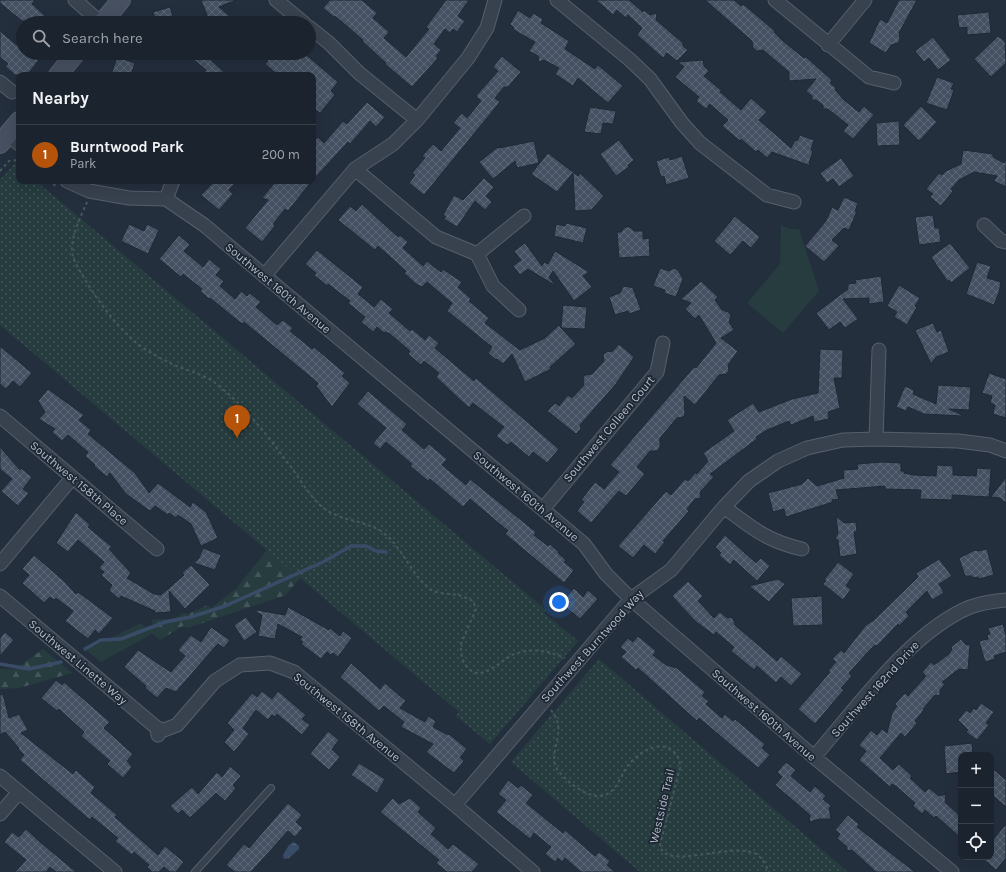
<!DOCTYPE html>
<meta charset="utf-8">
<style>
body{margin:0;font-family:Karla,sans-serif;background:#282f3a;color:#f1f3f6}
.controls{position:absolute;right:12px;bottom:12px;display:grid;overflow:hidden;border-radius:8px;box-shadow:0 4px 16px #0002}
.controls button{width:36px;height:36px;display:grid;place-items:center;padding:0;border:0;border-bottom:1px solid #39404a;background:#1b232e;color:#f1f3f6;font:20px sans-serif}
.you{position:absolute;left:559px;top:602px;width:14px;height:14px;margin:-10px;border:3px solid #fff;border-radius:50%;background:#1a73e8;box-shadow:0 0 0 6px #1a73e833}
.badge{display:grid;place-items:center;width:26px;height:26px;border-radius:50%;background:#b45309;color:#fff;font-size:13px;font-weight:700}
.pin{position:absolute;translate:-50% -33px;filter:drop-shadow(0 1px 2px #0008)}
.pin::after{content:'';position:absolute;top:21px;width:14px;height:12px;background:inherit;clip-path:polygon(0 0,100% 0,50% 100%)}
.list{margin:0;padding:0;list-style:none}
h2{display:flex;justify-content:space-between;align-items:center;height:52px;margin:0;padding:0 16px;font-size:17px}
h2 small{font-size:13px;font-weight:400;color:#a0a4aa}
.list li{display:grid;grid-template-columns:26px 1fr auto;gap:12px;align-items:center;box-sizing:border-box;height:60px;padding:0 16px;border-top:1px solid #39404a}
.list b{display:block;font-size:15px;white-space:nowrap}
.list p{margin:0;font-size:13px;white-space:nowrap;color:#a0a4aa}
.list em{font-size:13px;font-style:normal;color:#a0a4aa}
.icon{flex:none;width:22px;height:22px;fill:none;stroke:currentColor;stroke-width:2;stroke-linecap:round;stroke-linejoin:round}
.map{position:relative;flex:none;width:1006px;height:872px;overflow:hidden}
.search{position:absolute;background:#1b232e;box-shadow:0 4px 16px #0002;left:16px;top:16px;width:300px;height:44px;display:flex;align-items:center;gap:10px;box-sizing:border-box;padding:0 14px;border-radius:22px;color:#a0a4aa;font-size:15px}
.panel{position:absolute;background:#1b232e;box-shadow:0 4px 16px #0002;left:16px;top:72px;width:300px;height:112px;border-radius:8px}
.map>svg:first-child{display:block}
.grass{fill:#263c3f}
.forest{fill:url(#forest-firs)}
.park{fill:url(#park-dots)}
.water{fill:url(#water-ripples)}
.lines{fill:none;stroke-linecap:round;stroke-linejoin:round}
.stream{stroke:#394c67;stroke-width:3.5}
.building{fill:url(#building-cross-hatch);stroke:#1f2835}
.service-casing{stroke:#565f6c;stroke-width:8}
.minor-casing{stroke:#565f6c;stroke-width:15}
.secondary-casing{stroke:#565f6c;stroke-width:20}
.path{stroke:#44595c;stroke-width:2;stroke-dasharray:3 3;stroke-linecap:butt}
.service{stroke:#38414e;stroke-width:6}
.minor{stroke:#38414e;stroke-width:13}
.secondary{stroke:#465061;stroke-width:18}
.labels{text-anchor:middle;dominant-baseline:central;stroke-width:3.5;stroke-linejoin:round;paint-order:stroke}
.street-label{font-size:12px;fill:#b4bcc9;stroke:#1d2633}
</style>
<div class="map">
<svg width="1006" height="872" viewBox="0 0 1006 872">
<defs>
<pattern id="forest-firs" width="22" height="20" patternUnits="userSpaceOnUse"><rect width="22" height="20" fill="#263c3f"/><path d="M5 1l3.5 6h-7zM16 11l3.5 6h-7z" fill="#435659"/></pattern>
<pattern id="park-dots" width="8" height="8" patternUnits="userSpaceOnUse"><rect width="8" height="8" fill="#263c3f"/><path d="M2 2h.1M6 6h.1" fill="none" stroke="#435659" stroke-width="1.8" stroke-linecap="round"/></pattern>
<pattern id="water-ripples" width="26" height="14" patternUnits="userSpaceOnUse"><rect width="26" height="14" fill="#394c67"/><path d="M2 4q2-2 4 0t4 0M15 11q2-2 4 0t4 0" fill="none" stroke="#53647b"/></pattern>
<pattern id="building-cross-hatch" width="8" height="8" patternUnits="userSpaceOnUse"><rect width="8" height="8" fill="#455162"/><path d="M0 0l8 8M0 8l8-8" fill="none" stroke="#5d6877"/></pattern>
</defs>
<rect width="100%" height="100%" fill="#242f3e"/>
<path class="grass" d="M781 225 790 229H799L819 291 783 333 747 303 780 264Z
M141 623 152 634 101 662 86 650Z"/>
<path class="forest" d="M267 550 300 578 286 595 188 628 183 626 160 640 145 628 153 625 152 620C162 619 176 621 182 613L188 614 208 605 211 608 236 589Z
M43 649 72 673 19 688 0 689V669H15Z"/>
<path class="park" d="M15 163 19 167V181H36L546 610 544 613 578 641 490 744 456 716 459 712 0 325V180Z
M599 659 848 872H640L511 762Z"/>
<path class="water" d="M294 842 299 846V849L289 858 284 859 283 855 289 845Z"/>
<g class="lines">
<path class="stream" d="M85 649 101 640 121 639 165 622 191 617 225 606 323 562 351 546H366L376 551 386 552
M0 664 29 669 61 662"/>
</g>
<path class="building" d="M0 0H35L32 4 53 23 22 21 0 3Z
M201 0H236L219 7 238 23H210Z
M330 0H362L377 13 373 18 389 32 384 38 406 57 429 29 426 27 446 0H469L458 16 465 21 457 32 453 29 450 33 445 29 434 44 441 50 436 56 438 58 412 87 385 64 386 63 362 41 363 40 335 16 334 17 323 8Z
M596 0H629L643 12 644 10 650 15 657 13 656 20 683 43V46L688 50 677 61 667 53 663 58 637 35 642 28 628 15 626 18 617 10 613 15Z
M705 0H734L741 6 743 4 775 31 774 32 783 41 804 58 806 57 832 80 830 83 836 88 835 90 844 100 859 112 864 106 874 115 853 139 843 131 848 125 828 109H823V105L816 100H812V96L806 91 816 79 789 81V72L763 50 757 51 753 48 752 41Z
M899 0H917L899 33 900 39 898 43 891 45 886 53 869 43 880 19 887 23Z
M170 7 175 23H156L153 12Z
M518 10 530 18 533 13 543 19 541 23 569 41 565 49 595 69 598 65 623 86 608 103 578 78 573 86 555 74 559 68 544 60 539 62 538 56 529 51 535 42 514 30 513 27 510 24Z
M989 12 991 33 967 35V27L959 28 957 15Z
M0 31 23 50V53H30L39 60 27 75H15L5 66 8 64 0 57Z
M998 36 1005 41 1006 63 991 77 974 59Z
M933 37 951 60 938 70 929 58 924 62 915 51Z
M186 53H213L209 58 227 75H202L206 70Z
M258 53H304L338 82 331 91 335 95 320 113 313 108V75H278L265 64 268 61Z
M502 56 521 72 508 87H504L495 98 500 102 424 195 409 183 415 175 412 173 425 158 422 156 433 144 441 151 460 128 453 123 462 113 467 118 481 101 476 96 498 71 493 67Z
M117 57 135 63 131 75H111Z
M703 60 704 66 709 71 704 76 722 91 720 92 741 110 751 98 767 112 759 120 791 148 795 140 797 141 800 135 814 140 811 150 813 151 809 163 811 166 772 152 767 158 758 150 756 152 741 139 740 141 722 126 728 120 710 104 706 109 696 101 699 97 675 77 684 67 678 62Z
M937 77 954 83 951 89 954 90 947 110 926 103Z
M367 102 385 117 376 127 370 121 350 144 348 142 313 180V143L318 137 324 143 343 121 347 124Z
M921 106 937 122 919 141 903 125Z
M590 107 616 111 613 124 603 123 601 134 584 132Z
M899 121 900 145 877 146 876 123Z
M619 140 634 160 628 165 629 167 616 176 600 154Z
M534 141 539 163 517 168 515 161 493 179 479 162 498 147 499 148Z
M963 150 993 154V157L1004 163 1006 159V187L994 181 997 176 974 172 959 180 951 189 953 191 941 206 930 197 933 194 926 189 939 173 942 175 946 171 961 164Z
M548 153 578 176 580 173 604 196 591 210 575 211 573 173 557 192 531 174Z
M682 156 689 178 666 185 664 176 661 177 656 161 669 157 670 160Z
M841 158 854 176 839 187 833 179 827 183 820 173Z
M484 178 494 187 486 196 492 202 485 210 475 201 457 227 444 219 446 217 443 215 454 195 463 200Z
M215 181H237L229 190 233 194 219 210 201 195Z
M276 181H312L288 211 285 209 273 224 275 226 262 242 245 228 268 200 262 198Z
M844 197 858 203 855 211H857L849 230 844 228 832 240 839 246 824 262 805 246 826 221 832 207 838 210Z
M362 204 398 237 400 235 408 242 403 248 423 266 427 261 441 272 443 269 462 282 458 287 471 299 469 301 489 318 485 323 520 350 545 338 559 325 561 328 563 305 587 307 585 329 561 328 576 344 550 367 551 369 525 382 512 354 503 364 497 359 496 360 488 353 492 347 447 311 452 303 427 282 422 287 416 284 404 273 406 271 378 246 375 250 338 220 350 206 356 211Z
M933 215 935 228H939L941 242 919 245 915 217Z
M735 216 760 237 751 248 743 241 730 255 714 241Z
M566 223 587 228 583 243 554 236 556 224 565 226Z
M129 224 144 231 147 224 159 230 148 254 121 241Z
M625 227H630L634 231H643V239L649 238 650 256 619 258 617 232H621Z
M179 235 190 245 184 251 203 267 209 259 221 269 216 275 224 281 220 286 235 299 241 291 247 296 250 293 261 302 256 307 277 325 283 320 293 328 290 331 312 349 314 347 345 373 342 376 350 383 332 407 316 386 318 383 244 322 242 324 210 298 209 299 200 291 202 289 183 274 181 277 159 259Z
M525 243 542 266 544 262 548 264 555 251 589 272 583 276 592 287 574 301 553 271 549 277 556 286 528 269 520 275 513 266 521 260 514 251Z
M950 243 970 268 951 283 949 280 948 282 931 257Z
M317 250 363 287 358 294 374 307 381 299 393 309 389 313 410 331 412 329 425 340 429 335 439 343 435 348 474 381 476 378 559 449 547 463 533 452 529 457 511 442 507 445 496 436 504 427 473 403 469 408 436 377 439 373 424 361 421 365 408 354 410 351 390 334 386 332 384 333 377 327 373 332 361 322 365 317 348 303 350 301 328 284 327 286 314 275 316 273 305 264Z
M977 262 991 266 987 278 1001 282 999 292 994 305 966 294Z
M660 268 669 271 674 268 678 270 683 279 676 297 664 293 665 290 653 286Z
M881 276 884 302 869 304V298L843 299 858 319 845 328 840 322 829 330 816 313 848 289V284L856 283 855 280Z
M701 281 718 297 715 300 722 310 728 312 731 315 729 322 734 330 721 338 738 351 728 365 729 371 726 374 719 375 695 405 684 396 685 415 683 417 677 418 660 438V447L657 451H650L637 467 645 474 626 496 619 491 591 523 577 511 584 502 581 500 595 482 604 489 619 472 610 465 694 367 696 368 716 343 699 315 695 319 685 309 691 303 681 299Z
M899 285 920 298 915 306 917 307 907 325 894 317 897 312 887 306Z
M626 286 633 288 641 310 629 314 628 311 615 315 609 297 620 293 623 287Z
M933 323 937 332 941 330 949 352 936 357 931 364 915 330Z
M619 344 634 357 616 384 580 425 581 429 576 434 547 411 555 403 559 406 568 395 572 398 584 385 583 378 585 375 592 374 604 361 603 355 606 352 613 351Z
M0 346 32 373 20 387 13 381 6 389 0 384Z
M820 349 843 350 842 378H834L840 408 828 412 829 419 814 422 813 416 791 425 789 421 767 430 756 437 757 439 710 474 714 477 700 492 701 498 695 499 687 509 689 511 663 541 665 542 655 554 644 545 633 558 618 546 666 491 671 495 685 479 688 481 696 472 697 474 708 461 703 453 734 431 727 420 753 403 759 412 792 399 818 393Z
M989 373 1006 379V418L993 414 995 405 990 403 992 396 982 393Z
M938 385 971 387 969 410 949 409 962 415V416L924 414 908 407 906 411 896 407 905 386 914 390 913 394 936 404Z
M48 389 84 415 79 420 91 430 88 434 135 473 149 493 158 483 190 507 193 502 206 512 218 538 201 546 191 524 178 515 176 518 169 513 168 515 155 506 150 511 126 494 110 473 107 477 94 466 95 465 85 456 88 452 68 435 62 441 52 432 55 429 39 419 45 412 38 401Z
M368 391 407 424 402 430 424 449 429 444 447 459 442 465 466 485 470 479 536 532 534 535 548 546 550 544 559 552 558 553 566 560 564 562 574 570 564 583 505 534 508 531 470 499 463 507 430 479 428 481 410 466 412 464 386 442 380 449 373 443 386 428 357 404Z
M0 447 20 470 21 468 32 477 23 489 29 493 18 506 1 491 12 479 0 469Z
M882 462 901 463V471H904V473L914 475 936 476 937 465 953 466V475L976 476 977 468 991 469 989 497 952 495V500L920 499 921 490 885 489V486L836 490 839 499 832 500 833 502 786 517 784 509 773 512 768 493 802 484 808 478 817 486 844 478 843 470 858 469 857 464Z
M1006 477V503L1000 498 991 497Z
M76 512 90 525 88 527 112 547 109 549 131 573 127 578 154 594 161 595 184 575 182 573 191 565 210 585 185 609 169 591 171 612 155 613V611L121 596 119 599 109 590 112 585 101 575 104 572 99 568 104 562 78 540 68 552 56 543Z
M836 516 844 523 856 522 857 532H854L857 554 840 557 838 540 835 538 838 534Z
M725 535 756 563 761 558 770 566 757 581 734 560 730 565 719 555 721 553 715 547Z
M203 548 221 555 215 570 194 563 199 558Z
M987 549 994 575 979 579 978 577 972 578V576H965L959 558 975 550 978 551Z
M34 555 64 581 76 594 78 592 113 618 99 634 95 630 88 639 65 621 73 611 56 598 54 600 50 597 44 603 22 583 29 575 22 569Z
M939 559 952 576 939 584 944 593 932 600 927 591 906 612 909 616 899 626 898 624 877 646 875 645 867 653 849 673 852 676 841 688 844 690 815 724 798 709 830 672 828 671 836 662 832 659 841 650 844 653 866 625 874 620 918 577 916 573Z
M838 562 854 574 846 586 851 589 843 600 823 584 826 581 824 580Z
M778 579 785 584 769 602 749 586Z
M688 581 703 596 698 601 714 618 720 612 727 618 731 617 734 621 735 625 777 661 781 656 802 674 791 686 781 677 776 683 757 666 754 670 731 651 734 647 716 632 714 635 695 621 672 596Z
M574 588 583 597 588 590 598 599 580 619 561 603Z
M822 596 823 625 793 626 791 598Z
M288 607 329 630 330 628 340 636 343 631 352 638 338 657 333 653 331 655 327 652 321 659 301 644 303 642 300 640 302 637 278 624 275 639 258 636 262 615 256 612 257 610 285 615Z
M246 617 257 632 244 641 234 625Z
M1003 624 1006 635V652L994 656 995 659 985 662 979 641 988 639 987 635 990 634 988 628Z
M211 627 230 640 224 648 218 644 215 647 176 692 166 688 157 698 145 688 146 686 124 667 138 650 171 672 185 656 178 650 191 635 201 642Z
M5 632 14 640 0 656V638Z
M638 636 656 651 653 655 666 665 677 668 705 692 702 696 709 701 706 704 722 718 725 714 733 721 735 719 765 744 762 748 770 755 758 768 699 718 697 721 638 668 636 670 621 657 626 652 620 647 628 638 633 642Z
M961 639 966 645 970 644 968 670 959 669 942 682 945 684 940 690V696L935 695 923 709 924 710 915 721 917 723 905 737 901 733 880 758 893 770 899 764 912 776 910 778 925 792 929 788 939 796 946 794 945 802 961 817V838L936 816 934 818 925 810 922 814 913 806 915 803 897 787 892 784 890 787 859 760 866 751 859 745 871 730 877 735 882 729 887 733 892 713 897 706 895 704 905 693 908 696 926 676 922 672 931 662 934 665 949 654 952 649 951 647Z
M351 663 380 689 385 683 406 701 400 708 425 722 428 716 436 721 433 727 448 735 449 734 467 749 460 757 464 761 454 773 426 752 433 744 401 727 404 722 384 706 379 711 340 677Z
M56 680 62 685 64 682 110 722 104 728 133 754 127 761 132 767 123 778 107 764 110 761 81 736 84 732 59 709 57 711 41 698Z
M262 691 272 699 278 691 306 715 302 719 310 725 302 735 277 714 275 717 272 715 268 720 256 710 243 728 249 734 234 752 224 742 234 730 227 723 252 693 257 697Z
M3 694 9 718 19 714 28 730 21 733 73 774 76 770 95 787 91 793 117 815 115 817 158 855 165 846 184 862 176 872H170L164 867 159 872H152L147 867 149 865 134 852 132 855 115 841 118 838 92 817 90 820 20 760 24 755 18 749 19 748 5 732 0 735V695Z
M981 703 994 712 986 723 989 725 977 740 966 732 968 730 958 720 966 710 970 713 974 708 976 710Z
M328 731 339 740 332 749 340 757 329 770 310 754Z
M972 743 973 755H961V772L946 774 944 746Z
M786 762 796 770 791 776 810 792 815 786 826 796 823 799 831 806 829 808 831 819H820L809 822 810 815 775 785 782 777 777 772Z
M359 763 385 779 377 793 351 775Z
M230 766 241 776 233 785 236 788 225 801 216 793 190 818 182 810 178 814 170 806 192 787 198 794 217 772 222 777Z
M991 767 1006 780V807L991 794Z
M508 780 518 788 521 785 533 795 526 803 563 833 565 830 595 856 599 852 610 861 607 865 615 872H581L565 858 562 862 558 858 555 862 545 854 551 847 534 833 530 839 496 812 506 800 498 794Z
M393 798 399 804 410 798 421 808 418 812 436 828 431 834 448 849 453 844 479 864 472 872H447L436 863 439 860 380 812Z
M288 803 302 815 296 822 303 828 295 837 288 831 251 872H235L226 865 244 844 249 848Z
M848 815 859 824 857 827 915 872H876L852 850 847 851V847L837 838 840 834 835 830Z
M1006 824V858L996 870 981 857H991V842Z
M26 829 39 841 76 872H56L50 867 46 872H15L26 860 4 842 12 832 19 837Z"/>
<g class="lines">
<defs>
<path id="service" d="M195 872 271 788"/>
<path id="minor" d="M75 0 101 23
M276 0 304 23
M557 0 629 59 650 79 682 123 700 143 767 195 794 202
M775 0 869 77 894 83
M309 27 329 43 359 73 417 120
M828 45 865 0
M0 82 12 92
M8 135 19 144
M355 169 436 237 477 254
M67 181 89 191 129 198 166 199 204 225 584 544 606 574 631 599 814 757 952 872
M166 199 173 181
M984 225 1001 241 1006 242
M477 254 493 286 519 310
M477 254 524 216
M264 276 355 169 393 144 417 120 468 58 487 28 495 0
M0 416 157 549
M876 439 879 350
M724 507C752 528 767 541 802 549
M543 509 657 372 663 343
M0 564 72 478
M0 596 157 728
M158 735 157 728 164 730 177 725 215 681 240 665 270 663 294 672 455 805 533 872
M814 757C856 709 910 632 970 607 981 603 995 601 1006 600
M0 776 115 872
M455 805 631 599 671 570 724 507 749 481 778 461 807 448 843 440 876 439 958 441 990 445 1006 451
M0 814 19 792"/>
<path id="secondary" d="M102 23 121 0
M58 75 76 53
M0 144 19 121"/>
</defs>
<use href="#service" class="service-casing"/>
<use href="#minor" class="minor-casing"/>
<use href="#secondary" class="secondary-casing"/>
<path class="path" d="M0 171 9 161 19 160
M48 181 56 186
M87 202C80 219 66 244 75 262 88 287 110 319 131 338 142 349 158 357 172 364 187 371 205 374 218 385 247 408 269 438 291 467 299 478 307 491 316 501 335 522 359 518 381 531 401 544 410 574 430 589 439 595 450 593 459 595 464 597 469 599 473 601L476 609 461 644C461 653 461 659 467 667 483 685 502 657 517 653 534 648 548 651 565 658
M551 710C554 714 557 719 558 724 561 738 549 755 557 769 565 781 590 801 605 795 618 790 621 774 629 764 639 753 660 738 674 752 679 757 680 761 680 768L660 845C664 872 730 841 756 854 763 858 766 866 769 872"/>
<use href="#service" class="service"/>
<use href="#minor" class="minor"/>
<use href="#secondary" class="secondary"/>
</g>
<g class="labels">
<g class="street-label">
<text transform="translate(278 288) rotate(40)">Southwest 160th Avenue</text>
<text transform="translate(609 429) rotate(-50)">Southwest Colleen Court</text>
<text transform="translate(79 483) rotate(40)">Southwest 158th Place</text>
<text transform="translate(526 496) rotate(40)">Southwest 160th Avenue</text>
<text transform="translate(592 646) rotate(-48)">Southwest Burntwood Way</text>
<text transform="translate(78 662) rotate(40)">Southwest Linette Way</text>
<text transform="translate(875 689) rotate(-48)">Southwest 162nd Drive</text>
<text transform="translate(764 715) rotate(41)">Southwest 160th Avenue</text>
<text transform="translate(347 717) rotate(39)">Southwest 158th Avenue</text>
<text transform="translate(662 806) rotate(-77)">Westside Trail</text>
</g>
</g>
</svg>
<div class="controls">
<button>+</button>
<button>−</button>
<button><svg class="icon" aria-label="locate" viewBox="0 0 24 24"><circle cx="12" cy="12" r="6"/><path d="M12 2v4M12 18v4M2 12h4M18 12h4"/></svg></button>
</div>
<div class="you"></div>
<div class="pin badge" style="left:237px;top:438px">1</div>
<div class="search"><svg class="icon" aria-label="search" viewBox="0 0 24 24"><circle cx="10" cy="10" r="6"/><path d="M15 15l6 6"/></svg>Search here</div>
<section class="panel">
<h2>Nearby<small></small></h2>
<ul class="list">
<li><span class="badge">1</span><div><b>Burntwood Park</b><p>Park</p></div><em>200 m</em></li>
</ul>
</section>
</div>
